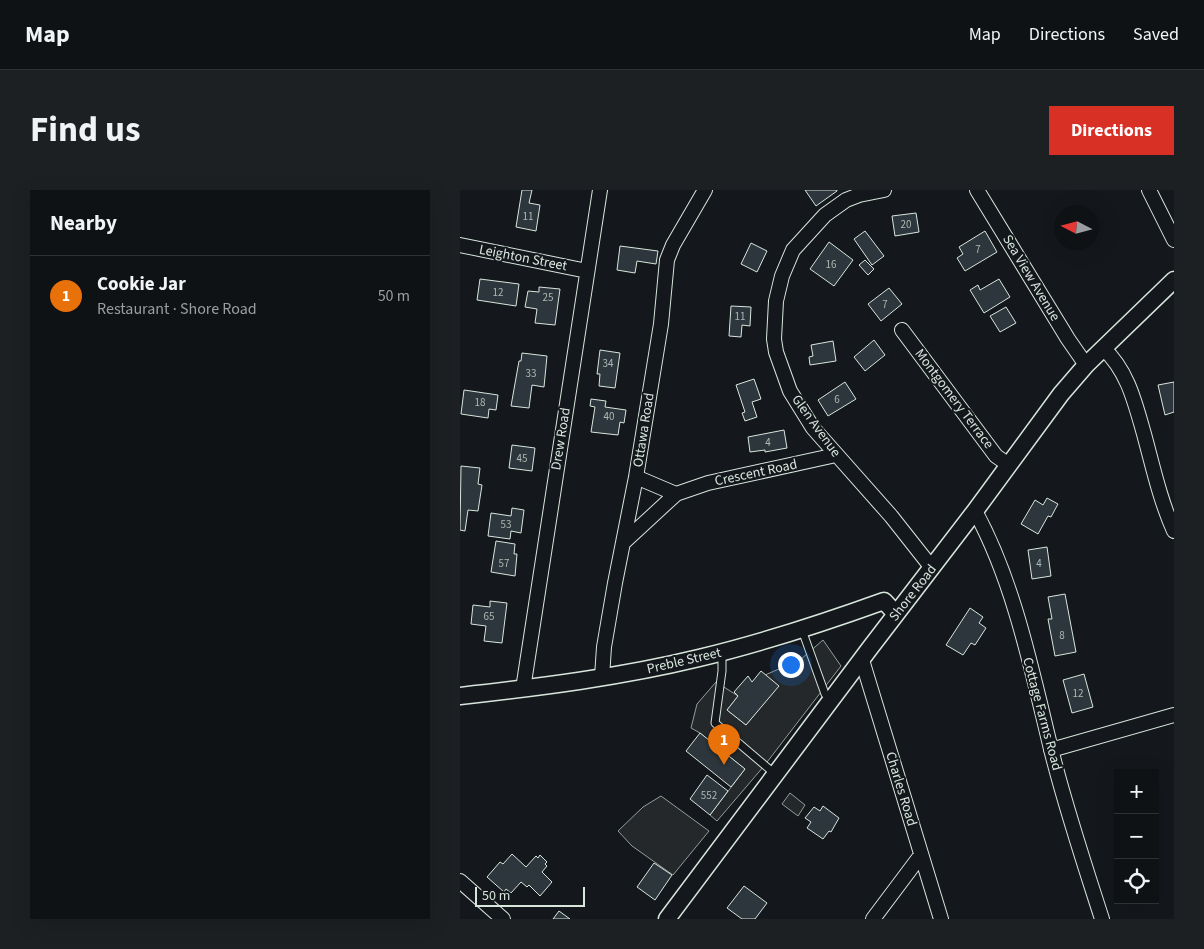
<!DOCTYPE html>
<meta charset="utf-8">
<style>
body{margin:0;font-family:"Source Sans 3",sans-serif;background:#1d2022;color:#f1f3f6}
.controls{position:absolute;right:15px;bottom:15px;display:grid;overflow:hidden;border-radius:0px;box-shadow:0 5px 20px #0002}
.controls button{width:45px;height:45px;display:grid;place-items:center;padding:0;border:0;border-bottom:1px solid #2f3234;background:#0f1215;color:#f1f3f6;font:25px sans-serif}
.compass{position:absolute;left:594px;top:15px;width:45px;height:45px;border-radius:50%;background:#0f1215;box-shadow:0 5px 20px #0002;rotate:276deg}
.scale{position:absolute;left:15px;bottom:12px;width:110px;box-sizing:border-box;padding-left:5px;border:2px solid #d8e6dc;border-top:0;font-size:14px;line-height:18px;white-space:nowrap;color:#d8e6dc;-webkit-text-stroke:4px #14181c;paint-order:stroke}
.you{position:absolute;left:330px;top:474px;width:18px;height:18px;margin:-12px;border:4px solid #fff;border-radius:50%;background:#1a73e8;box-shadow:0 0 0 8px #1a73e833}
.badge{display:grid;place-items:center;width:32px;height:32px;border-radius:50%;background:#d93025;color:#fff;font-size:16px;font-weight:700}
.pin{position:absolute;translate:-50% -41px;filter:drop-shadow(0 1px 2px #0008)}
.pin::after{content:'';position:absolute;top:26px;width:18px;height:15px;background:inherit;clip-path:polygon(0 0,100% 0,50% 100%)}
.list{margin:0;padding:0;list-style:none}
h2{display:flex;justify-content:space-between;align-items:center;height:65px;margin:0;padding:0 20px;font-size:21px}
h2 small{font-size:16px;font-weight:400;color:#9b9ea0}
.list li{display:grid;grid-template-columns:32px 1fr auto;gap:15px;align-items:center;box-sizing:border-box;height:80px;padding:0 20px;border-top:1px solid #2f3234}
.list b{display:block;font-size:19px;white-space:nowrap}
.list p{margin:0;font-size:16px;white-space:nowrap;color:#9b9ea0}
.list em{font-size:16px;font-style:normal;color:#9b9ea0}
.icon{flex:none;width:28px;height:28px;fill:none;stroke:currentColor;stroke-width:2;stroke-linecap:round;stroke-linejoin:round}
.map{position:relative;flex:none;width:714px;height:729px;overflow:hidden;border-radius:0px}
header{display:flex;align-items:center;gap:30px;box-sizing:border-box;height:70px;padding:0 25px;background:#0f1215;border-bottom:1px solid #2f3234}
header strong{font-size:24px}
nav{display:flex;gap:28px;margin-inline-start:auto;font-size:18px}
.intro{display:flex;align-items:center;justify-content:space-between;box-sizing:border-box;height:120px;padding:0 30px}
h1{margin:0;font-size:35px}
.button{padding:12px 22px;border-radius:0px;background:#d93025;color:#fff;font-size:18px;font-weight:700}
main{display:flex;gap:30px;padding:0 30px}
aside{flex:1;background:#0f1215;border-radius:0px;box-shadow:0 5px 20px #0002}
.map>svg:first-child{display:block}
.parking{fill:#24282b;stroke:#939e99}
.building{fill:#2c363c;stroke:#d8e6dc}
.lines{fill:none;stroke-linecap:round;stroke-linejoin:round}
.service-casing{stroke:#d8e6dc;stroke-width:9}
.minor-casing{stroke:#d8e6dc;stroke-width:16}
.tertiary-casing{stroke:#d8e6dc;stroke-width:19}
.service{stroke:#14181c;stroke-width:7}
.minor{stroke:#14181c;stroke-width:14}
.tertiary{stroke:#14181c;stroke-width:16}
.labels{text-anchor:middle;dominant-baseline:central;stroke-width:4;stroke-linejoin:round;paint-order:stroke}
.number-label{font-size:11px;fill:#adbab4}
.street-label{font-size:14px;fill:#d8e6dc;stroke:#14181c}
</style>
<header>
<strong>Map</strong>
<nav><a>Map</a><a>Directions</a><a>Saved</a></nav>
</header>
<div class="intro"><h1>Find us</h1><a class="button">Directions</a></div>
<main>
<aside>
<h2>Nearby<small></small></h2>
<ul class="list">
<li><span class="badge" style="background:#e8710a">1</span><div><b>Cookie Jar</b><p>Restaurant · Shore Road</p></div><em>50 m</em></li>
</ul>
</aside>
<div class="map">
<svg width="714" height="729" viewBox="0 0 714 729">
<rect width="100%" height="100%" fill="#14181c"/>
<path class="parking" d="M363 450 381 476 304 576 257 631 250 625 285 579 240 543 231 538 237 514 256 492 278 506 267 520 286 535 318 496 305 485 340 470Z
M330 603 345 615 338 626 322 614Z
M201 606 249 641 213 685 172 656 158 641 183 617Z"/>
<path class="building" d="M62 0H72L69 13 80 15 76 41 56 37Z
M345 0H377V1L356 16Z
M456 23 459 42 435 46 432 26Z
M405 41 424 66 412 75 394 49Z
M525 41 537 62 505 81 497 68 503 64 499 57Z
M369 52 393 70 374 96 350 79Z
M291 53 307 61 297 82 281 74Z
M160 56 198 61 196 74 177 71 175 83 157 80Z
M405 70 414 79 408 85 399 75Z
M20 89 59 94 56 116 17 110Z
M539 89 550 107 524 123 510 100 518 95 520 100Z
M79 97 100 99 95 135 75 133 77 119 65 117 68 101 79 102Z
M429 98 442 114 421 131 408 114Z
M271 116 291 117 290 136 282 135 281 147 269 146Z
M546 117 556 133 540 142 530 126Z
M414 150 425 165 405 181 394 167Z
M373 151 376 171 350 175 349 167 353 166 351 155Z
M140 160 160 163 155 198 139 196 140 184H137Z
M62 163 87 166 84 197 72 195 69 218 51 216 59 171H61Z
M294 189 301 209 292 212 297 227 285 231 282 223 285 222 276 195Z
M385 192 396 209 368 226 358 210Z
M714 192V222L705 225 698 195Z
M4 200 38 205 36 220 29 219 28 228 1 224Z
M131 209 146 211 145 217 166 220 164 233 160 232 158 245 131 242 135 217 130 216Z
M324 240 327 258 305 262V260L290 262 288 247Z
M52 255 75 258 72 281 49 278Z
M1 276 20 278 18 294 22 295 18 321 8 320 5 341 0 340Z
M587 308 598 314 591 327 588 326 578 344 561 334 575 310 583 315Z
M52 318 64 320 61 343 51 341 50 349 28 346 31 323 51 326Z
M36 351 55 354 54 364H57L55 386 31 382Z
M587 357 591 386 572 389 568 360Z
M605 404 616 462 595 466 588 429H592L588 407Z
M30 411 47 413 42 453 24 451 26 436 11 434 13 415 30 417Z
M510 418 523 427 519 433 526 438 515 455 511 453 503 465 486 455Z
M301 481 319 496 286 535 267 520 278 506 274 502 288 486 292 492Z
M624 484 633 517 612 523 603 490Z
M240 543 285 579 271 597 226 561Z
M247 585 268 601 250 625 230 609Z
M363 616 379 628 371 642 369 641 363 649 347 638 351 632 345 628 354 617 360 621Z
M52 664 66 677 76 666 78 668 80 665 87 672 85 674 87 676 82 682 92 692 80 706 69 695 67 697 61 692 51 703 46 699 44 702 27 687 40 672 43 674Z
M194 673 212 685 195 710 177 697Z
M284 696 307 713 295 729H282L267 718Z
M99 721 110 729H93Z"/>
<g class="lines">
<defs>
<path id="service" d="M342 440 365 504 372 510
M262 463V481L255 533 315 584"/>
<path id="minor" d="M424 0 399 5 386 10 365 25 333 60 322 86 316 111 314 149 316 162 330 201 353 238 431 326 472 378
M517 0 608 149 626 175
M689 0 714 50
M0 55 127 81
M442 140 536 266 549 275
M643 158C668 181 675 213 684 244 693 277 700 310 714 341
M176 287 216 304 248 293 376 265
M515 321C554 392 572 481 591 559 605 616 624 673 642 729
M165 351 216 304
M402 470 481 729
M142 487 144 457 155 393 176 287 201 134 207 70 213 55 245 0
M63 499 140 0
M591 560 714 525
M0 691 43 729
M413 729 461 665"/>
<path id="tertiary" d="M0 506C80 497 161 487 239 468 302 453 363 433 424 411L436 424
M207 729 410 458 515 321 601 204 626 175 714 90"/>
</defs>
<use href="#service" class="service-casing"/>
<use href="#minor" class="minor-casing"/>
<use href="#tertiary" class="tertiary-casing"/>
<use href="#service" class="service"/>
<use href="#minor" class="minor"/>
<use href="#tertiary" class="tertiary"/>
</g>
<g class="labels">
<g class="number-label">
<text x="68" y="26">11</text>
<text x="446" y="34">20</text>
<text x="518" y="59">7</text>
<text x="371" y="74">16</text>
<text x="38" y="102">12</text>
<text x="88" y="107">25</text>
<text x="425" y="114">7</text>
<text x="280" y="126">11</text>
<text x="148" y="173">34</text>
<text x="71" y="183">33</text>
<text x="377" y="209">6</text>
<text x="20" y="212">18</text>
<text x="149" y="226">40</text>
<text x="308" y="252">4</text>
<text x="62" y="268">45</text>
<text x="46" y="334">53</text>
<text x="44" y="373">57</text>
<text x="579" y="373">4</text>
<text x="29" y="426">65</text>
<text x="602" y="445">8</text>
<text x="618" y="503">12</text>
<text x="249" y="605">552</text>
</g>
<g class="street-label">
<text transform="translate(63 68) rotate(11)">Leighton Street</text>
<text transform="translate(571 88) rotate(59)">Sea View Avenue</text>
<text transform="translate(494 209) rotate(53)">Montgomery Terrace</text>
<text transform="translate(356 236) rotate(54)">Glen Avenue</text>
<text transform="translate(184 240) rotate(-81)">Ottawa Road</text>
<text transform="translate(101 249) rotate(-81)">Drew Road</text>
<text transform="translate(296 283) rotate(-12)">Crescent Road</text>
<text transform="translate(453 403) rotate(-52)">Shore Road</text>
<text transform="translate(224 471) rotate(-13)">Preble Street</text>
<text transform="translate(582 524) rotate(75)">Cottage Farms Road</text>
<text transform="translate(441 599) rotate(73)">Charles Road</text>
</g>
</g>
</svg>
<div class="controls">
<button>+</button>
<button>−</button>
<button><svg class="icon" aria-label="locate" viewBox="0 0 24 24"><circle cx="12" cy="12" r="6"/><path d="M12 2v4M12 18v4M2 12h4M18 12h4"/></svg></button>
</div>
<svg class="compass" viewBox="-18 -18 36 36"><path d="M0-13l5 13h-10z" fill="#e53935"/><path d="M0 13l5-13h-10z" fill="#9b9ea0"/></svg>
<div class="scale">50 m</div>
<div class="you"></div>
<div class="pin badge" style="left:264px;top:575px;background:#e8710a">1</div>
</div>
</main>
